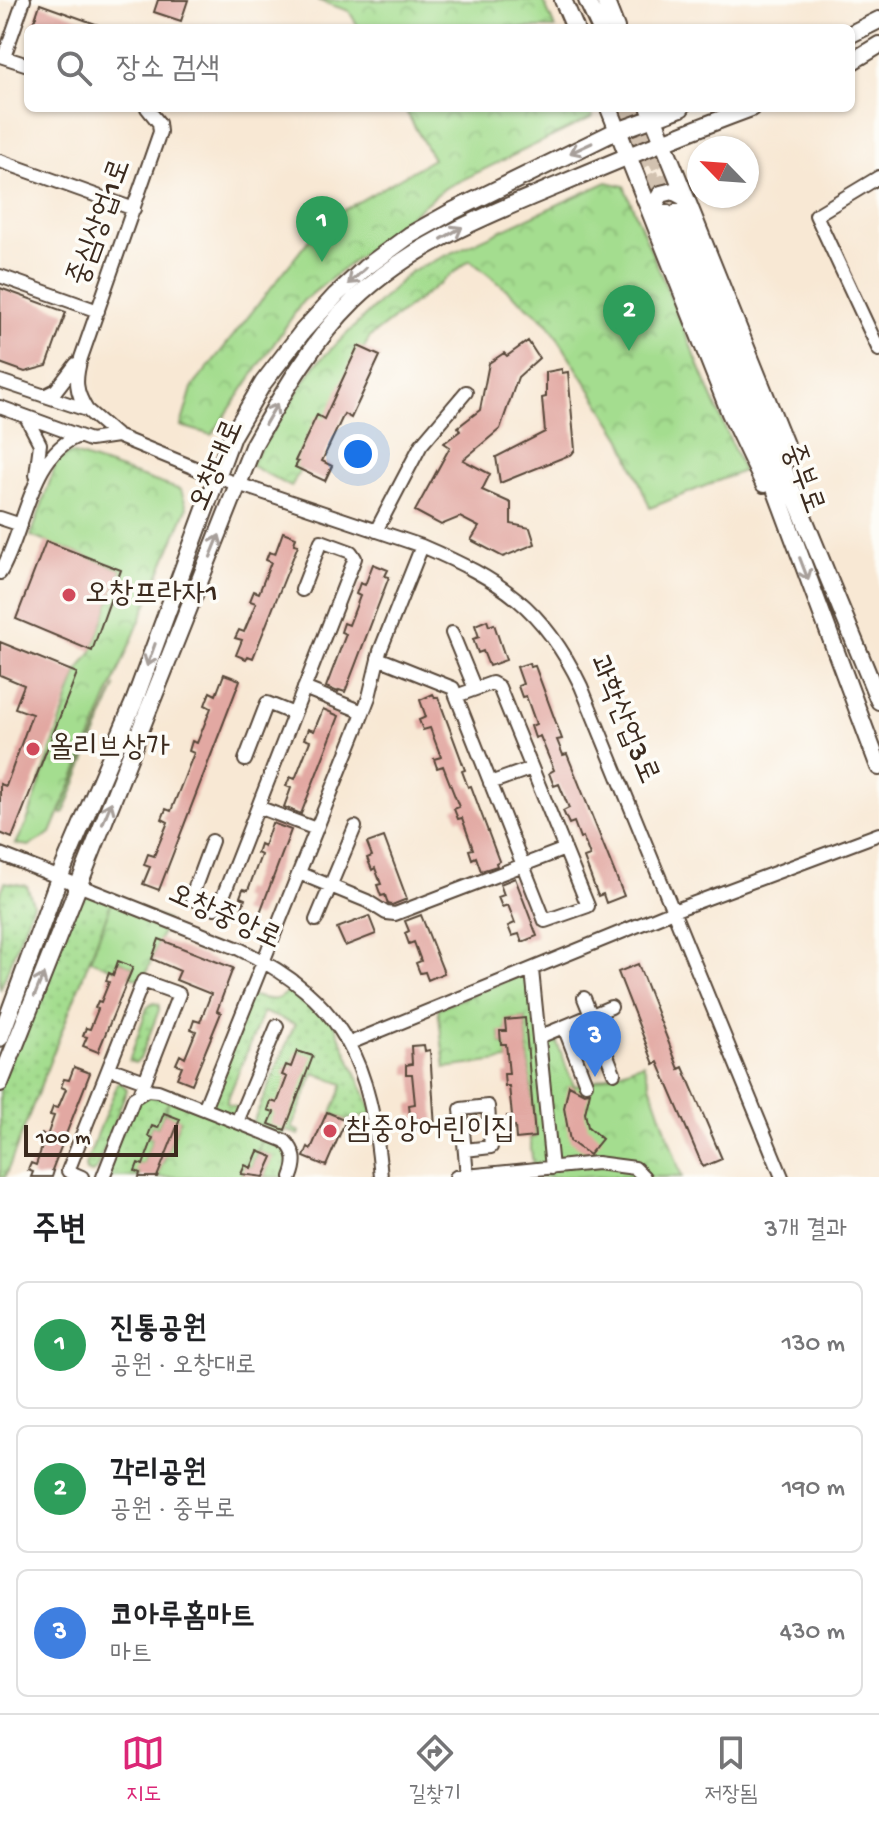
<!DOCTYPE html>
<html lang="ko">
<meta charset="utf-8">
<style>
body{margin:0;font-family:"Gochi Hand","Poor Story",sans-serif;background:#f6f6f6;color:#202124}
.compass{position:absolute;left:687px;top:136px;width:72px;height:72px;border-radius:50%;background:#fff;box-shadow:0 2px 6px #0004;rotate:295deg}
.scale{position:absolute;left:24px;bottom:20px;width:154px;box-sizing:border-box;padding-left:8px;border:4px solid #3b2a1e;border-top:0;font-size:22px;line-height:28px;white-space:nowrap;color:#3b2a1e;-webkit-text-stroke:6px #fdfcf7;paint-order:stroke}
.you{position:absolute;left:358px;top:454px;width:28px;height:28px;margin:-20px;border:6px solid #fff;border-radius:50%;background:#1a73e8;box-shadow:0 0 0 12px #1a73e833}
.badge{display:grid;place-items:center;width:52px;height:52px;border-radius:50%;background:#db2777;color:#fff;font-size:26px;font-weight:700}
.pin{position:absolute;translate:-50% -66px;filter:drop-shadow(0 2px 4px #0008)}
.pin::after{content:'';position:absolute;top:42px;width:28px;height:24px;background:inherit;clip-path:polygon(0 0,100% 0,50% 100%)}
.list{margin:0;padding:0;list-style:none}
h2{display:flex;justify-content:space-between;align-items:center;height:104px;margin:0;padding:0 32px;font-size:34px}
h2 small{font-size:26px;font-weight:400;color:#757577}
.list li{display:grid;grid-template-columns:52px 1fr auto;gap:24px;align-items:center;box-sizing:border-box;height:128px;margin:0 16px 16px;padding:0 16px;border:2px solid #e0e0e0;border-radius:12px}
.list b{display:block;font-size:30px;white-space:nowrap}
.list p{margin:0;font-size:26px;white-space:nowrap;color:#757577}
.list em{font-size:26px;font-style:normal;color:#757577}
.icon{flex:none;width:44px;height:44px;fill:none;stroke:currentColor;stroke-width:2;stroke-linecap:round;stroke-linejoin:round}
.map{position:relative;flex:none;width:879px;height:1177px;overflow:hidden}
.search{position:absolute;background:#fff;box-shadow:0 2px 6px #0004;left:24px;right:24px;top:24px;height:88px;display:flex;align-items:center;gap:20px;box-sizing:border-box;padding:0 28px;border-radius:12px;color:#757577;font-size:30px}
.sheet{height:536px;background:#fff}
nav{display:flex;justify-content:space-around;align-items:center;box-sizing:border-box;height:112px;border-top:2px solid #e0e0e0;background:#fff;font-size:22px;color:#757577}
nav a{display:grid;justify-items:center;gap:4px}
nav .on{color:#db2777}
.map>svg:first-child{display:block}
.grass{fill:url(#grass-dots);stroke:#708456;stroke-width:2}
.park{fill:url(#park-crowns);stroke:#708456;stroke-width:2}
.building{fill:#e2a8a2}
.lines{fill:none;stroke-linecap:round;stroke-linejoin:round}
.major-tunnel{stroke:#d2c2b0;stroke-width:16;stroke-dasharray:16 8;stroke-linecap:butt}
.minor-casing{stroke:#574639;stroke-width:16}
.major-casing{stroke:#574639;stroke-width:20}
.minor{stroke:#fff;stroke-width:12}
.major{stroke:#fff;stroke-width:16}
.oneway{stroke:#a79f9a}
.poi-dot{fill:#d1495b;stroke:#fdfcf7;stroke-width:3}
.labels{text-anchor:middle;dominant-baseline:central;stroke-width:7;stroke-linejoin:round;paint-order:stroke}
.street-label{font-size:30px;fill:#3b2a1e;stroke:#fdfcf7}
.poi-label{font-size:30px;fill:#3b2a1e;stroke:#fdfcf7;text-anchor:start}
</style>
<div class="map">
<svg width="879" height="1177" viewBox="0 0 879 1177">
<defs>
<pattern id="grass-dots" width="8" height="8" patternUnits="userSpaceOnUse" patternTransform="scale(2)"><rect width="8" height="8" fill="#a4dd8f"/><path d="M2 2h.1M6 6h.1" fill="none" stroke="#8ebe7b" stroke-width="1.8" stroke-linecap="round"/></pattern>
<pattern id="park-crowns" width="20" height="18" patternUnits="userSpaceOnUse" patternTransform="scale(2)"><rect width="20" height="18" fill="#a4dd8f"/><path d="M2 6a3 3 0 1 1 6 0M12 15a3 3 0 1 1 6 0" fill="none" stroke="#8ebe7b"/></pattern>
</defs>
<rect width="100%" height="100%" fill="#fdfcf7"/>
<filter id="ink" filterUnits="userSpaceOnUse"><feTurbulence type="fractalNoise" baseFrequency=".0125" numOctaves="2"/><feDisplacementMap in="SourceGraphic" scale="16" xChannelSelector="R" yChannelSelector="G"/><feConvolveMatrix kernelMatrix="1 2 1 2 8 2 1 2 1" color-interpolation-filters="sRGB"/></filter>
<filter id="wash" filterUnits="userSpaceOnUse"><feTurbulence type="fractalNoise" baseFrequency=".006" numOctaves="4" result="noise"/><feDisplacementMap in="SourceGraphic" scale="32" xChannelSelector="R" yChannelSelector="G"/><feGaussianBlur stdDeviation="1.8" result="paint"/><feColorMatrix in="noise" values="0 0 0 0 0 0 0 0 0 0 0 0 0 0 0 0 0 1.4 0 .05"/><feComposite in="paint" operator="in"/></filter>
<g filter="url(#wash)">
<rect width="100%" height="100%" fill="#f8e8d4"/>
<path class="grass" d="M116 686 64 813 62 814 61 811Z
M5 882 27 886 33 904 0 990V894Z
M78 886 113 899 5 1177H0V1086Z
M296 983 333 1021 374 1114 346 1120 332 1114 343 1084 314 1073 292 1128 300 1132 299 1135 285 1130 281 1139 292 1148 290 1177H264L272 1157 258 1151 264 1133 251 1127 295 1024 263 1012 226 1103 243 1110 237 1122 204 1109 250 995C274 1002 280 1003 296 983Z
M153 1003 159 1004V1010L140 1059 135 1063 129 1061 147 1008Z
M120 1082 127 1089 96 1170 92 1173 86 1171 85 1166 117 1085Z
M147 1090 171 1096 158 1128 152 1126 148 1136 153 1138 143 1165 138 1163 139 1177H103L134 1098Z"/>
<path class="park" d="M317 0H543L555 28H359L349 11Z
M404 108H589L593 117 445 188 303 301 212 435 181 426 192 388 323 222 433 159Z
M607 182 624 186 743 471 650 508 622 439 548 323 470 260 370 337 291 487 250 465 315 365 410 272Z
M71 453 181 490 187 508 51 833 29 846 16 844 27 822 77 673 92 651 121 570 31 536 58 458Z
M113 899 167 920 143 981 130 976 133 967 119 961 115 970 90 960Z
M532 970 539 1036 564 1027 567 1035 556 1040 574 1086 586 1084 643 1063 682 1177H534L530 1138 535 1137 525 1018 506 1020V1031L500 1032 501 1044H506L508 1060 445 1068 438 1008Z
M171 1096 264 1133 251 1168 245 1165 242 1174 247 1177H157L180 1120 164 1113Z"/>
<g id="blocks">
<path class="building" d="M158 0H188L181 21 154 12Z
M40 4 104 27V28H32Z
M0 288 66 312 47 366 25 372 0 363Z
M528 341 539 358 518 377 500 429 463 460 490 474 482 490 511 503V524L530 528 535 544 503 557 471 540 479 527 460 517 441 525 415 511 450 447 444 443 460 431 458 427 480 410 489 363 504 353 507 356Z
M358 346 380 356 351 418 344 414 322 461 332 466 325 481 295 467 298 462 295 461 317 415 324 419Z
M562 369V373L568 372 575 450 572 454 500 483 496 457 545 432 542 398 546 397V372Z
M283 532 296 537 294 544 298 545 253 658 248 656 246 659 236 655 242 640 235 638 239 630 244 632 256 603 250 601 254 591 259 593 271 562 266 560 269 552 275 554Z
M46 541 121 570 92 651 16 619Z
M373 564 388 570 385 576 389 577 345 692 339 690 338 692 326 687 346 634 341 632 344 623 349 625 360 596 356 594 360 583 365 585Z
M487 620 489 626 494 624 506 660 489 666 483 651 478 653 473 639 479 637 475 625Z
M0 642 77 673 12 838 0 833V784L6 786 32 714 15 708 24 685 0 675Z
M529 663 530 667 535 666 562 739 557 740 563 755 567 754 624 896 606 903 603 894 598 896 584 858 590 856 583 837 580 838 574 822 569 824 563 811 569 808 559 784 554 786 549 773 554 770 540 736 535 738 531 726 536 724 526 696 522 697 518 686 523 684 517 667Z
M224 674 240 680 159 890 143 884 150 867 144 865 148 854 154 856 168 822 162 819 166 809 171 811 194 753 189 751 192 741 197 743 211 708 205 705 210 692 216 695Z
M433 694 435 698 438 697 465 770 462 771 468 787 471 786 499 861 496 863 497 866 481 871 476 857 472 859 469 850 473 849 462 818 458 819 454 809 459 807 443 766 437 768 434 759 441 757 430 728 423 730 419 720 426 717 420 700Z
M323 709 339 716 301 814 284 807 291 788 286 786 290 777 295 779 310 741 304 739 308 729 314 731Z
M272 823 291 830 258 918 241 912 245 899 240 897 243 889 248 890 261 855 257 853 260 844 264 846Z
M384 837 407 899 392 905 388 904 385 895 381 896 377 885 381 884 375 868 372 870 367 858 372 856 367 843Z
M515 878 537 936 522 942 519 934 512 936 508 926 515 923 508 905 502 907 498 897 504 895 500 884Z
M421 915 444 973 428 980 425 972 420 973 416 963 421 961 414 942 409 944 405 933 409 931 405 921Z
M369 916 376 934 345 946 337 928Z
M159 939 233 968 217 1011 221 1013 192 1084 177 1078 182 1066 176 1064 180 1055 185 1058 196 1031 191 1029 194 1020 200 1022 211 994 176 980 180 971 152 959Z
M118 961 133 967 98 1052 83 1046 87 1037 83 1036 86 1028 90 1029 98 1009 95 1008 98 1001 101 1002 109 982 106 981 109 973 113 975Z
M638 964 679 1069 683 1067 722 1159 703 1167 658 1062 654 1064 618 972Z
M525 1018 535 1137 516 1139 515 1126H508L507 1116H512L509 1086H505L504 1074H509L506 1044H501L500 1031H506L505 1020Z
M424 1045 425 1051 430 1050 435 1128 417 1130 415 1115H410L409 1105 415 1104 412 1074H406V1065L412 1064 411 1046Z
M297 1051 313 1056 285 1130 269 1124 274 1112 268 1110 271 1101 277 1103 287 1077 282 1075 286 1065 291 1067Z
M74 1067 90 1073 52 1170 54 1171 52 1177H31L33 1172 28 1170 31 1163 36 1165 43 1144 39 1143 42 1134 47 1136 54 1116 50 1115 53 1107 58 1108 66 1089 61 1087 64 1079 69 1080Z
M569 1085 584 1093 590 1092 585 1113 588 1127 602 1139 589 1155 570 1141 564 1108Z
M327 1112 346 1120 326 1166 304 1157 308 1147 311 1149Z
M164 1113 180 1119 157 1177H139L140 1173 135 1171 138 1163 143 1165 153 1138 148 1136 152 1126 158 1128Z
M258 1151 273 1157 264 1177 241 1174 245 1165 251 1168Z"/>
</g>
</g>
<g filter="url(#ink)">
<use href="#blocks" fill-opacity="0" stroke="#574639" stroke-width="2"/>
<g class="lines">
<path class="major-tunnel" d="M621 108 663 206
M635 108 678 212"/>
<defs>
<path id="minor" d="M0 56 28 65
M4 57 24 0
M0 161 134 209
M879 177 816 215 879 350
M0 276 98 311
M0 381 87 410 117 436 90 440 0 407
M44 396 56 390 76 364
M87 410C75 391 75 380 81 358L160 132 159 123 147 108
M26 417 40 444 36 475
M117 436 217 477 422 546C501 580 543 607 581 686L782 1177
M0 518 21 525
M376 531 421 445 466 392
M0 573C25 532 30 453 79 436
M452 633 475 689
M378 658 453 688 545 921 588 906 499 687 492 683 456 696
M304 688 363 712
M245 760 267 703 294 714
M490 783 532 768
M258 807 316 829
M212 841 192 895 193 899 215 908 220 904 355 558 351 552 321 541 302 590
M0 854 239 949C346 1000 371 1065 381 1177
M299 873 367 901 386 913 395 914 565 849
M316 920 355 827
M532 970 552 1168
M584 998 614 1073
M564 1027 586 1084
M539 1037 611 1007
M350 1043 673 911 879 834
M109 1068 145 1081
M204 1109 359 723 369 697 380 651 422 546
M237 1122 277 1026
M465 1150 491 1147 488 1106 461 1109 467 1176
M82 1177 68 1171 143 981 179 994 140 1094
M103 1177 134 1098 147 1090 158 1091 285 1141C296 1152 297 1162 291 1177
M456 1177 597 1163 635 1168 644 1177"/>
<path id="major" d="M563 0 575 28
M587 0 600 28
M605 0 616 28
M851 34 879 20
M851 62 879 45
M609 108 730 413 764 484
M650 109 786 447
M678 212 879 701
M666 213 761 451 879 767
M653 214 654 206 661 194 673 191 686 198
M0 1038 59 878 134 702 232 436 263 383 303 331 336 295 365 268 410 235 453 211 612 133 681 108
M0 1083 254 444C283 393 312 341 354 300 412 244 487 215 559 185 623 158 686 132 751 108"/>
</defs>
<use href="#minor" class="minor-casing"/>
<use href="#major" class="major-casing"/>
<use href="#minor" class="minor"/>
<use href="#major" class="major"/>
</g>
<defs><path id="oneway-shaft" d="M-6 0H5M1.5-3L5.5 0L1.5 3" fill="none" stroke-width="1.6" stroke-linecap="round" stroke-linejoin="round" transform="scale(2)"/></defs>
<g class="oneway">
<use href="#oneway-shaft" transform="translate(581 148) rotate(155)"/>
<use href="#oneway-shaft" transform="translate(452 233) rotate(-30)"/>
<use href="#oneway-shaft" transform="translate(357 276) rotate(138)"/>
<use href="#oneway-shaft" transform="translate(271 414) rotate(-60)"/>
<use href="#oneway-shaft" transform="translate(215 546) rotate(-68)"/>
<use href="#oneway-shaft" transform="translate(804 569) rotate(69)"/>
<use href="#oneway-shaft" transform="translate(151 655) rotate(110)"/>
<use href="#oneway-shaft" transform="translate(107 813) rotate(-68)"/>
<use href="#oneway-shaft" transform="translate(39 985) rotate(-68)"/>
</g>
</g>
<g class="poi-dot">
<circle cx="69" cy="595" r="8"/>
<circle cx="33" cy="749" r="8"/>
<circle cx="330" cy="1131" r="8"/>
</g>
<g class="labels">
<g class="street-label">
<text transform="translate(101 223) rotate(-70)">중심상업1로</text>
<text transform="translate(218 466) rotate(-67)">오창대로</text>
<text transform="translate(801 479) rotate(70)">중부로</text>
<text transform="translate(622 720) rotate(67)">과학산업3로</text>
<text transform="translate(224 918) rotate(24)">오창중앙로</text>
</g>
<g class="poi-label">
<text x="85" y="595">오창프라자1</text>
<text x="49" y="749">올리브상가</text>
<text x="346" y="1131">참중앙어린이집</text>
</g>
</g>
</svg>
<svg class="compass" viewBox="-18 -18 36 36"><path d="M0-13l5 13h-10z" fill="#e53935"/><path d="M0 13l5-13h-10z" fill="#757577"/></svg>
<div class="scale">100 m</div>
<div class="you"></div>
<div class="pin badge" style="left:322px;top:262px;background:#2e9e5b">1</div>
<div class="pin badge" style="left:629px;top:351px;background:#2e9e5b">2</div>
<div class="pin badge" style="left:595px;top:1077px;background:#3f7fe0">3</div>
<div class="search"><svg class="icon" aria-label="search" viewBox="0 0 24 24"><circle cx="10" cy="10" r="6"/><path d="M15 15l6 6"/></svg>장소 검색</div>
</div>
<section class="sheet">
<h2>주변<small>3개 결과</small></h2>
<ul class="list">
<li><span class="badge" style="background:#2e9e5b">1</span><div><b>진통공원</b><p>공원 · 오창대로</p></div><em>130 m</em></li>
<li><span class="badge" style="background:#2e9e5b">2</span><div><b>각리공원</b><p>공원 · 중부로</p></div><em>190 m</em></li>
<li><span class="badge" style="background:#3f7fe0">3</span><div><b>코아루홈마트</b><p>마트</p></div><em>430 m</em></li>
</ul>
</section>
<nav>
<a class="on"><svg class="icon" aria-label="map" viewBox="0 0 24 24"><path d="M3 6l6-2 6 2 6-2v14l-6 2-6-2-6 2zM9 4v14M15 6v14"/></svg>지도</a>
<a><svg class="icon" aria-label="directions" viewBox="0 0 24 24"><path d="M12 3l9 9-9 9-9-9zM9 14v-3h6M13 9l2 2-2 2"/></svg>길찾기</a>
<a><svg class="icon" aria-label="saved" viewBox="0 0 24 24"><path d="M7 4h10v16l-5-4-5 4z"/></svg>저장됨</a>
</nav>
